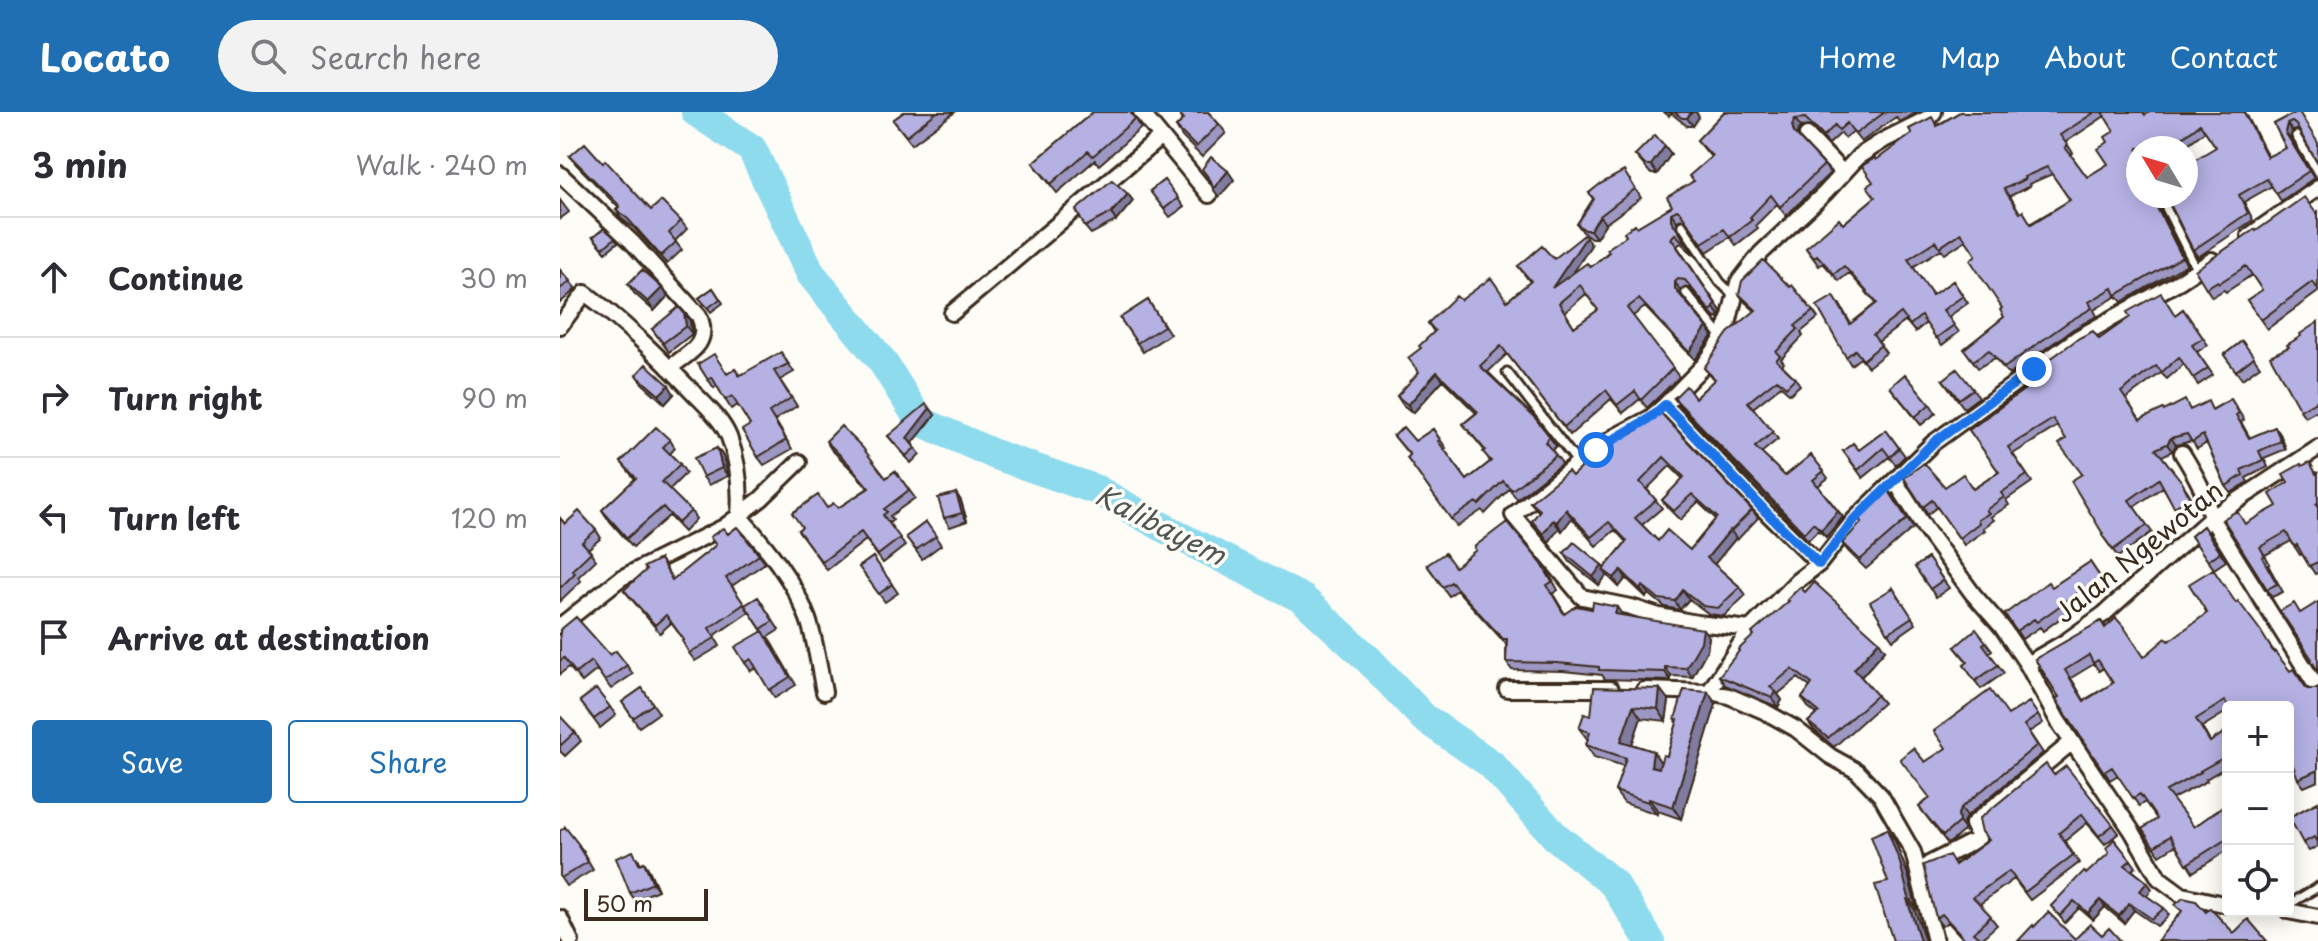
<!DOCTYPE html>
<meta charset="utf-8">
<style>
body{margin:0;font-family:"Playpen Sans",sans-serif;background:#f2f2f3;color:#2b2b33}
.controls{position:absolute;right:24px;bottom:24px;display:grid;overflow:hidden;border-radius:8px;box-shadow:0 4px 20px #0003}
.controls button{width:72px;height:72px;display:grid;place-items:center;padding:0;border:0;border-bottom:2px solid #e1e1e2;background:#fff;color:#2b2b33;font:40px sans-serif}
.compass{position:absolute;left:1566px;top:24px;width:72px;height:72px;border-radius:50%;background:#fff;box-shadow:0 4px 20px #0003;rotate:308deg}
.scale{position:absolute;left:24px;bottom:20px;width:124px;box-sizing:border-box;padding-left:8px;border:4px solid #3b2a1e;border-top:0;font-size:22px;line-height:28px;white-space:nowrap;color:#3b2a1e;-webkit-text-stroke:6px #fdfcf7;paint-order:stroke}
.stop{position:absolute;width:24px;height:24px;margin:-18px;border:6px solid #1a73e8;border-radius:50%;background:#fff}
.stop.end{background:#1a73e8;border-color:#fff;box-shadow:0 2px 8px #0008}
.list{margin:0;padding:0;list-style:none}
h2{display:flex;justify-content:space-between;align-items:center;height:104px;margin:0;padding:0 32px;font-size:34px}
h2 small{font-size:26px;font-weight:400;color:#7c7c81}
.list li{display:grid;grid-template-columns:52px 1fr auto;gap:24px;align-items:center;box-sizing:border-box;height:120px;padding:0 32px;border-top:2px solid #e1e1e2}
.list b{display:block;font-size:30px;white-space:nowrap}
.list em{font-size:26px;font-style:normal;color:#7c7c81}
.actions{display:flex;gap:16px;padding:24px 32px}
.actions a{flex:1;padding:18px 0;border:2px solid #1f6fb2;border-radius:8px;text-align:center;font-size:28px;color:#1f6fb2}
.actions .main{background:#1f6fb2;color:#fff}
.icon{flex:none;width:44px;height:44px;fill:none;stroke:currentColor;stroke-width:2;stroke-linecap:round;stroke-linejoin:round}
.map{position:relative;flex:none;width:1758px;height:829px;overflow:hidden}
header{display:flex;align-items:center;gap:48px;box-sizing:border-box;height:112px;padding:0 40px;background:#1f6fb2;color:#fff}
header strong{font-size:38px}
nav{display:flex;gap:44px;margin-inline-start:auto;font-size:28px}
.search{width:560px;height:72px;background:#f2f2f3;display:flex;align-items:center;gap:20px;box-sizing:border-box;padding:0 28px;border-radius:44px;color:#7c7c81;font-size:30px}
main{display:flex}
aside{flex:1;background:#fff}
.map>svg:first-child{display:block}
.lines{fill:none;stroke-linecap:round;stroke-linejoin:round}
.river{stroke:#8fdbee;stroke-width:30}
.service-casing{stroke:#3b2a1e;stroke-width:13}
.minor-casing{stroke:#3b2a1e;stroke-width:20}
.service{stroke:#fdfcf7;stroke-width:7}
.minor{stroke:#fdfcf7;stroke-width:14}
.wall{fill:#9c98c3;stroke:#3b2a1e;stroke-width:2;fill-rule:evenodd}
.shaded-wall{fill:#7f7c9f;stroke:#3b2a1e;stroke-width:2}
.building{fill:#b5b1e3;stroke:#3b2a1e;stroke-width:2;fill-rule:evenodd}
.route{stroke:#1a73e8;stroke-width:10}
.labels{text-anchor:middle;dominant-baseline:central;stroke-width:7;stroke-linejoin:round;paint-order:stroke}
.street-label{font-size:26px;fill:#3b2a1e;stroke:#fdfcf7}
.water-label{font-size:28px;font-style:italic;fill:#505652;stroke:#fdfcf7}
</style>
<header>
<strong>Locato</strong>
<div class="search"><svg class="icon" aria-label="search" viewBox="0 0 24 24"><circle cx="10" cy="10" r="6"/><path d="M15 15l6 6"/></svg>Search here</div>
<nav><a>Home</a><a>Map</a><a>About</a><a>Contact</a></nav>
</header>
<main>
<aside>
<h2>3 min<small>Walk · 240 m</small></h2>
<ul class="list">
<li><svg class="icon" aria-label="ahead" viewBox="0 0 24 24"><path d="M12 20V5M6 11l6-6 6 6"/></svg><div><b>Continue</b></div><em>30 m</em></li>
<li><svg class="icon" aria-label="right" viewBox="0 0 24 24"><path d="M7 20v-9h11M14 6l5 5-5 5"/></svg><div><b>Turn right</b></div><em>90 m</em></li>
<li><svg class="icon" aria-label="left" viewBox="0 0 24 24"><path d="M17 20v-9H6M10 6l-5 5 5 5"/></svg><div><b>Turn left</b></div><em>120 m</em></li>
<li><svg class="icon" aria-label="arrive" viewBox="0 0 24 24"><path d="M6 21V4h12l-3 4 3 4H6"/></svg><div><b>Arrive at destination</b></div></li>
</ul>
<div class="actions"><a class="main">Save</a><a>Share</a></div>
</aside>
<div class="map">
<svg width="1758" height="829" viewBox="0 0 1758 829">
<rect width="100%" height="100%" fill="#fdfcf7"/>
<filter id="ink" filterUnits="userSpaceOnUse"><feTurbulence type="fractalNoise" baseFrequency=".0125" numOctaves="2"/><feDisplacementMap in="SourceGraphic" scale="16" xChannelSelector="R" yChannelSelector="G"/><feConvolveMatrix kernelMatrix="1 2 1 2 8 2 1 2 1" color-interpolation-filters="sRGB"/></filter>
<g filter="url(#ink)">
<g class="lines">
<path class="river" d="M136 0 192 37 251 162 322 249 360 309 436 343 537 378 617 423 743 487 809 548 864 606 931 652 995 724 1053 771 1090 829"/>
<defs>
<path id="service" d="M1736 24 1758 61
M1606 96 1637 158
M1122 113 1160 170 1174 184
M1126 181 1161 224
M947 260 1018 351
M1728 793 1758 775"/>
<path id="minor" d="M581 0 649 83
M1247 23 1283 61
M0 62 72 130 139 204C151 232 129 241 109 256
M1689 124 1758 76
M392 201 601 25
M0 214 25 181C63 209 97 243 130 277 143 291 161 306 169 325 178 349 181 378 179 404 206 434 234 468 248 507 256 530 259 556 264 580
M1105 293 1207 401 1259 452
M1622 341C1635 362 1646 381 1651 406L1758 577
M1335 369 1366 418 1413 482 1442 515 1467 552 1498 609 1572 719 1599 766 1622 783 1668 793
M0 514 61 466 164 415 201 387 239 350
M1190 517 1137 511 1099 504 1071 495 1022 485 953 403 1018 351 1054 325 1090 306 1105 293 1144 253 1163 226 1169 208 1178 171 1201 141 1265 81 1299 44 1324 28 1370 5 1374 0
M1467 552 1505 530 1544 502 1651 406 1758 336
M947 577H1051
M1084 578 1149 580 1169 584 1204 599 1236 617 1270 644 1297 659 1321 684 1353 740 1375 829
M1149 580 1190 517 1237 469 1259 452 1294 408 1373 331 1519 225 1620 169 1652 148
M1369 752 1418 727 1413 712 1512 630
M1728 799 1758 805
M0 806 11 829"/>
</defs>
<use href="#service" class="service-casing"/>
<use href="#minor" class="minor-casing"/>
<use href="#service" class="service"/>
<use href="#minor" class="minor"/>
</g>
<path class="wall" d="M344 0H395L352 32 333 8Z
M533 0H572L581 16 539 53 535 48 497 81 473 51Z
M617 0H648L659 12 666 21 642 45 622 25 616 15 623 8Z
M1104 0H1136L1139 5 1133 14H1127L1111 1 1109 4Z
M1164 0H1358L1339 10 1336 5 1301 30 1293 20 1285 26 1281 21 1269 32 1251 14 1241 15 1237 21 1239 26 1264 53 1270 61 1226 104 1217 92 1196 113 1198 116 1176 133 1170 125 1147 140 1127 109 1122 107 1117 109V117L1134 143 1121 131 1117 134 1161 199 1160 205 1156 207 1130 176 1124 175 1120 178 1121 184 1152 224 1135 248 1085 195 1073 204 1119 265 1087 296 1080 287 1063 301 1051 287 1010 323 947 242 928 260 975 306 996 334 992 338 1002 351 957 387 949 377 925 402 922 398 897 415 847 346 850 344 834 324 855 329 873 317 886 336 884 337 907 368 930 350 925 339 903 312 916 301 883 268 853 301 843 293 837 284 859 261 861 236 874 220 868 211 901 188 947 189 970 170 958 154 994 147 1031 133 1013 161 1031 155 1077 115 1112 94 1133 69 1151 45 1137 28ZM1026 182 1038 198 1014 215 1005 200Z
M1400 0H1583L1585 3 1685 0 1708 45 1726 36 1714 12 1737 0 1740 20 1737 18 1732 19 1730 27 1754 66 1721 89 1712 74 1684 90 1693 108 1638 145 1633 138 1610 91 1607 90 1602 91 1600 99 1627 152 1562 190 1557 184 1534 198 1537 204 1513 217 1449 263 1435 246 1418 256 1404 237 1444 205 1442 196 1416 143 1406 128 1385 142 1381 137 1353 155 1373 183 1393 169 1408 191 1388 205 1399 220 1382 233 1366 211 1355 220 1346 209 1318 230 1326 241 1308 255 1300 246 1291 253 1286 245 1279 191 1291 212 1316 191 1289 161 1279 169 1263 151 1259 154 1246 136 1283 112 1315 85 1313 70 1316 48ZM1545 4 1554 19 1548 30V52L1527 65 1511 43 1513 41 1506 30ZM1645 19 1656 35 1626 84H1578V36H1603L1612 30 1616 36H1623ZM1492 62 1510 88 1471 111 1460 101 1450 84 1470 74 1469 72Z
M1105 34 1111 42 1097 62H1091L1075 43Z
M10 44 43 51 91 98 121 109 127 117 115 129 122 138 107 152 74 116 62 107 56 98 59 96 16 52Z
M604 68 624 95 610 105 590 79Z
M1070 68 1081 86 1045 112 1036 126H1031L1023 120 1017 112 1033 87 1029 81Z
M568 82 573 89 556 109 531 122 525 115Z
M0 88 9 100 0 107Z
M1758 99V180L1707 217 1687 188 1702 178 1692 163 1666 180 1664 178 1652 185 1646 176 1696 119 1756 101Z
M33 125 55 126 58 130 46 140Z
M0 158 16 177 0 191Z
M68 172 102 176 108 184 94 199 74 181Z
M153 176 163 191 151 200 139 186Z
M1179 182 1253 199 1258 206 1241 220 1243 224 1221 247 1224 251 1222 253 1235 266 1240 273 1230 282 1221 274 1193 296 1218 327 1201 341 1225 364 1251 343 1268 366 1258 374 1283 405 1266 425 1258 418 1248 428 1119 293 1114 286H1135L1154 268 1144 256 1195 199 1184 189Z
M588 188 610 222 583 240 560 206Z
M1623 197 1648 233 1637 240 1653 263 1638 273 1624 252 1607 267 1601 261 1566 287 1580 308 1604 299 1653 297 1671 287 1684 308 1681 310 1690 326 1715 315 1720 322 1726 337 1704 346 1708 355 1686 366 1688 370 1671 381 1666 374 1647 331 1637 337 1632 329 1616 333 1612 339 1602 344 1627 378 1636 393 1619 402 1603 375 1574 395 1592 420 1558 445 1542 423 1543 422 1522 362 1506 327 1498 314 1453 342 1472 370 1446 388 1449 393 1431 405 1434 408 1423 416 1425 418 1404 433 1377 395 1368 402 1342 363 1345 365 1385 375 1413 377 1439 360 1409 318 1539 227 1615 203Z
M130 209 132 222 109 240 92 217Z
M1758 210V298L1745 305 1740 298 1729 235Z
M1682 229 1700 254 1682 267 1664 243Z
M226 248 234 260 220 268 237 294 215 308 232 337 204 353 198 345 190 313 178 293 171 297 157 274 154 276 138 252 167 261 175 257 180 263Z
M76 263 114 282 105 292 82 271Z
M1383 268 1413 277 1419 285 1404 296Z
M1330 275 1370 292 1376 301 1361 313Z
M370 296 375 303 352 332 360 342 351 351 328 324Z
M1326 318 1345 344 1336 353 1329 345 1303 366 1283 339 1299 338Z
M1073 321 1192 398 1198 406 1177 428 1176 426 1154 452 1180 475 1186 483 1164 504 1149 502 1129 487 1120 498 1105 495 1089 482 1086 485 1066 466 1059 475 1047 463 1039 473 1010 450 1004 441 1045 456 1066 430 1055 418 1036 434 1012 406 1002 419 999 416 989 430 972 409 979 400 970 390 1012 364ZM1110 354 1123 367 1102 388 1108 396 1120 408 1138 390 1156 407 1130 438 1098 429 1082 413 1102 396 1087 377Z
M110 328 115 336 110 342 120 352 126 361 109 378 131 399 136 407 124 420 109 404 73 435 47 406 42 398 75 367 61 350Z
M266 329 326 366 335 359 355 386 330 404 333 408 329 411 345 434 323 451 306 428 267 458 238 418 267 396H278L308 376 293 359 271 337Z
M157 336 163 344 168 364 149 373 143 365Z
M1742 354 1758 361V461L1755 462 1742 442 1740 443 1731 429 1705 443 1710 452 1708 453 1723 480 1712 485 1707 477 1685 412 1717 394 1728 370Z
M1327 376 1353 416 1306 457 1288 439 1282 431 1302 411 1297 405Z
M396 381 401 389 407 409 390 415 384 406Z
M0 406 5 412 36 418 41 426 28 437 36 448 18 465 21 469 0 489Z
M366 410 381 433 362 447 346 425Z
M1643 414 1666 449 1654 457 1631 424Z
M168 422 199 443 205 451 172 474 189 500 154 524 160 534 135 549 129 541 124 528 111 511 100 521 64 478 100 447 113 468 156 433Z
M313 445 338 481 325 490 299 455Z
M1368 446 1389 476 1376 485 1355 455Z
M1530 450 1550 479 1529 494 1525 488 1483 519 1480 515 1462 527 1445 502 1492 475Z
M867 453 988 460 998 478 993 482 1005 502 1063 504 1149 525 1147 538 1132 565 1111 564V569L1045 567 1042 563 1003 559 952 558 946 550V532L897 478 889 484Z
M1333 476 1356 512 1333 528 1328 521Z
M1245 480 1325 538 1301 565 1323 591 1274 635 1254 618 1248 610 1257 602 1248 595 1242 586 1250 575 1238 566 1218 582 1222 588 1218 595 1165 573 1159 564Z
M198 485 219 518 208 525 236 573 215 586 196 556 191 559 185 551 202 519 185 493Z
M1676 491 1730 559 1747 577H1757L1758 576V669L1744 675 1738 667 1728 595H1668V599L1642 615 1650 630 1668 618V654L1646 667 1647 669 1612 687 1634 715 1668 691V738L1633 760 1616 733 1600 743 1582 717 1597 707 1585 690 1579 694 1558 663 1550 668 1501 595 1499 585 1475 547 1541 509 1546 515 1584 545 1609 529ZM1534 552 1539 559 1543 556 1553 571 1524 588 1511 566Z
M0 518 50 543 56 539 73 562 51 577 37 558 22 570 9 555 0 562Z
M1426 530 1432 538 1429 541 1444 561 1421 577 1404 553 1408 551 1395 535Z
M82 576 99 601 79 615 62 590Z
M36 577 56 603 40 616 20 589Z
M1100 577 1109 589 1106 609 1081 606 1072 632 1093 639 1101 651 1107 644 1117 611 1115 607 1156 592 1121 707 1098 699 1097 702 1064 691 1055 679 1064 654 1034 645 1026 633 1028 628 1019 616 1031 604Z
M1469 590 1483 611 1469 620 1483 641 1407 704 1403 710 1405 718 1388 732 1359 695 1370 686 1365 650 1448 603Z
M0 606 15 620 21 629 5 644 0 639Z
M1494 663 1553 713 1559 721 1545 732 1527 711 1505 729 1519 751 1470 788 1454 767 1420 792 1437 813 1421 827 1423 829H1405L1388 810 1382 814 1376 806 1395 752 1428 728Z
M1758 690V734L1749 739 1743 731Z
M5 715 24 740 23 741 33 758 6 774 0 765Z
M1335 729 1348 763 1357 797 1355 798 1365 829H1333L1328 770Z
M78 746 81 752 84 750 89 758 98 778 75 788 70 781Z
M1571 748 1576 755 1572 758 1587 770 1592 777 1586 784 1604 796 1609 803 1597 814 1574 798 1564 811 1545 795 1533 808 1519 796 1505 811 1491 794 1526 762Z"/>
<path class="shaded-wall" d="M1132 0H1136L1139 5 1133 14 1127 6Z
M1684 0H1685L1712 53 1707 45Z
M1235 7 1241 15 1237 21 1239 29 1234 21 1232 13Z
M1727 12 1732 19 1730 27 1754 66 1725 20Z
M1105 34 1111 42 1097 62 1091 53Z
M668 59 674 68 659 85 653 77Z
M568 82 573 89 556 109 551 101Z
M1597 84 1602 91 1600 99 1627 152 1622 145 1595 92Z
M1111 101 1117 109V117L1134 143 1111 108Z
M1040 104 1045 112 1036 126 1030 118Z
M1026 125 1031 133 998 184 992 176Z
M1111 126 1161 199 1160 205 1154 196Z
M1115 170 1120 178 1121 185 1115 177Z
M102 176 108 184 94 199 88 190Z
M124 201 130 209 132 222 126 214Z
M1147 215 1152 224 1135 248 1129 240Z
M877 260 883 268 853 301 848 293Z
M109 273 114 282 105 292 99 283Z
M370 296 375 303 352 332 347 326Z
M1715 315 1720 322 1726 337 1721 329Z
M1611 326 1616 333 1612 339 1607 332Z
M157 336 163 344 168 364 162 356Z
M396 381 401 389 407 409 402 401Z
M1006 397 1012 406 1002 419 997 410Z
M1278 399 1283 405 1266 425 1261 418Z
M993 408 999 416 989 430 983 422Z
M1170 418 1176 426 1153 454 1147 446Z
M1042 453 1048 462 1043 458 1047 463 1039 473 1033 465Z
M1061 458 1066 466 1059 475 1054 466Z
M1083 474 1089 482 1086 485 1080 477Z
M1123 478 1129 487 1120 498 1115 489Z
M1057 495 1063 504 1055 502Z
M1143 517 1149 525 1147 538 1132 565 1126 556Z
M1319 529 1325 538 1300 566 1294 557Z
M1105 555 1111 564V569L1105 560Z
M1100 577 1109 589 1106 609 1098 597Z
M1148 580 1156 592 1121 707 1113 695Z
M1216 580 1222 588 1218 595 1212 586Z
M1073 594 1081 606 1069 641 1061 629Z
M1093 639 1101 651 1100 666 1091 654Z
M1089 687 1098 699 1097 702 1088 690Z
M1401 696 1407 704 1403 710 1405 718 1399 710 1398 702Z
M1327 717 1335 729 1348 763 1357 797 1349 786Z
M84 750 89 758 98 778 93 771Z
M1587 770 1592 777 1585 786 1580 779Z
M1347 787 1355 798 1365 829H1360Z
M1540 788 1545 795 1533 808 1528 801Z
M1569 791 1574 798 1564 811 1559 804Z"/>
<path class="building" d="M344 0H377L346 24 333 8Z
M533 0H570L575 7 533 44 528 39 491 72 473 51Z
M618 0H648L659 12 636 35 616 15 624 7Z
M1114 0H1132L1127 6H1122Z
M1164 0H1325L1295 22 1287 11 1279 18 1275 13 1264 24 1245 6 1235 7 1232 13 1234 21 1264 53 1220 95 1211 83 1190 105 1192 108 1170 125 1164 117 1142 131 1121 101 1117 98 1111 101V108L1128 134 1115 122 1111 126 1155 191 1154 196 1150 199 1125 168 1118 167 1115 170V177L1147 215 1129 240 1079 187 1067 196 1113 256 1081 288 1075 279 1057 293 1046 278 1004 315 941 234 920 254 975 306 990 325 985 330 996 343 952 378 943 369 919 393 916 390 891 407 847 346 850 343 834 324 843 315 855 329 873 317 880 328 878 329 907 368 931 349 923 340 925 338 903 312 918 300 877 260 848 293 837 284 859 260 848 246 861 236 859 234 875 219 868 211 896 184 901 188 931 166 947 189 971 169 958 154 982 134 994 147 1024 123 1026 125 992 176 1027 151 1031 155 1049 140 1047 137 1066 124 1064 120 1075 112 1077 115 1112 94 1107 85 1134 69 1129 64 1152 44 1137 28ZM1020 173 1038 198 1014 215 999 191Z
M1400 0H1535L1500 23 1508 34 1505 35 1527 65 1548 52 1538 37 1548 30 1545 25 1554 19 1542 0H1583L1585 3 1590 0H1684L1707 45 1726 36 1714 12 1737 0H1739L1758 31V52L1736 13 1732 10 1727 12 1725 20 1749 59 1716 81 1707 67 1679 83 1688 101 1633 138 1607 86 1604 84H1626V53L1656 35 1640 12 1613 32 1607 23 1587 36H1578V84H1597L1595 92 1622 145 1556 183 1553 176 1529 190 1532 196 1508 210 1444 256 1429 238 1413 249 1404 237 1444 205 1440 198 1442 196 1410 148 1416 143 1401 121 1380 135 1376 129 1348 147 1372 183 1393 169 1403 184 1383 198 1394 213 1376 226 1361 204 1350 213 1341 201 1313 223 1321 233 1303 248 1295 238 1286 245 1257 194 1274 184 1290 212 1317 191 1284 154 1274 162 1257 143 1254 146 1246 136 1279 107 1283 112 1315 85 1307 74 1313 70 1302 54 1315 46 1316 48 1352 22 1349 17 1372 5 1377 14ZM1487 55 1510 88 1471 112 1463 99 1460 101 1444 77 1465 67 1464 65Z
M1095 23 1105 34 1091 53H1085L1075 43Z
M25 31 43 51 45 48 91 98 101 89 121 109 109 121 116 130 101 144 68 107 56 98 59 95 58 92 10 44Z
M651 45 668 59 653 77 651 69 642 57Z
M1064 59 1075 77 1040 104 1030 118H1025L1017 112 1034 87 1029 81 1040 72Z
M552 68 568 82 551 101 525 115 516 98Z
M604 68 618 86 604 97 590 79Z
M1744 85 1756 101 1758 99V174L1756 175 1752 170 1701 208 1687 188 1702 178 1686 154 1659 171 1658 169 1646 176 1635 158 1695 117 1696 119Z
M44 116 55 126 43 136 33 125Z
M1203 148 1230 175 1232 173 1253 199 1235 214 1238 217 1216 240 1220 244 1216 248 1235 266 1226 275 1217 267 1188 290 1213 320 1195 335 1225 364 1251 343 1264 359 1253 368 1278 399 1261 418 1253 411 1244 421 1114 286 1126 274 1135 286 1155 267 1144 256 1168 221 1196 198 1179 182 1182 169Z
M0 158 10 169 0 177Z
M82 158 102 176 88 190 68 172Z
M153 176 160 187 148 196 139 186Z
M1601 181 1615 203 1623 197 1643 226 1632 233 1648 256 1633 266 1619 245 1602 260 1596 254 1561 280 1580 308 1603 297 1604 299 1625 288 1630 298 1648 289 1652 298 1671 287 1679 301 1676 303 1689 326 1715 315 1721 329 1699 339 1703 348 1681 358 1683 363 1666 374 1643 323 1632 330 1627 322 1611 326 1607 332 1596 337 1622 370 1630 386 1614 395 1599 367 1569 388 1587 413 1553 438 1542 423 1543 422 1511 369 1522 362 1499 332 1506 327 1493 307 1448 335 1467 363 1441 381 1444 385 1426 398 1429 401 1418 408 1419 411 1399 426 1372 388 1363 395 1342 363 1345 365 1364 351 1385 375 1403 362 1413 377 1439 360 1409 318 1465 277 1460 269 1519 226 1533 219 1539 227 1570 205 1567 200Z
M588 188 604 214 577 231 560 206Z
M119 195 124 201 126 214 103 231 92 217Z
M1758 210V293L1756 289 1740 298 1710 244 1729 235 1727 233 1741 224 1740 222Z
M1682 229 1694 245 1676 259 1664 243Z
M221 240 228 252 214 259 231 286 209 300 226 328 198 345 182 318 190 313 172 284 165 288 152 265 148 268 138 252 154 242 167 262 175 257 179 264Z
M86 252 109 273 99 283 76 263Z
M1397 257 1413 277 1399 287 1383 268Z
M1345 262 1370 292 1355 305 1330 275Z
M366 292 370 296 347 326 355 336 346 344 328 324Z
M1098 298 1192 398 1171 419 1170 418 1147 446 1180 475 1158 496 1143 494 1123 478 1115 489 1099 487 1083 474 1080 477 1061 458 1054 466 1043 458 1067 429 1049 410 1031 425 1006 397 997 410 993 408 983 422 972 409 980 398 970 390 1008 359 1012 364 1053 325 1069 317 1073 321ZM1104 345 1124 365 1102 388 1114 399 1132 382 1157 405 1130 438 1107 418 1098 429 1075 406 1096 388 1080 370Z
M281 314 302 335 326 366 335 359 349 378 324 397 327 400 323 403 340 426 318 443 301 420 262 450 238 418 242 415 232 401 258 383 267 396 273 391 278 396 309 376 288 351 266 329Z
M96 315 110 328 103 335 120 352 102 370 131 399 118 411 103 395 67 426 42 398 76 366 61 350Z
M1326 318 1339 336 1330 345 1323 336 1298 358 1283 339 1293 331 1299 338Z
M157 336 162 356 143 365 134 346Z
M1750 350 1756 362 1758 361V392L1756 393 1758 396V450L1749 454 1737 433 1735 435 1726 420 1700 435 1705 444 1702 445 1717 472 1707 477 1663 407 1677 399 1685 412 1717 394 1710 382 1728 370 1723 362 1741 352 1742 354Z
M1327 376 1347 407 1300 448 1282 431 1302 410 1297 405Z
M396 381 402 401 384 406 378 386Z
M19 399 36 418 22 430 31 440 12 458 15 461 0 476V406L5 412Z
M366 410 376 424 356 438 346 425Z
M947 410 982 452 992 470 987 473 1004 502 1016 494 1032 497 1033 490 1057 495 1055 502 1143 517 1141 530 1126 556 1105 555V560L1039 558V555L997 551 946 550 947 527H943L891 470 883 475 867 453 885 441 895 455 916 438 914 435Z
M1643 414 1660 440 1648 449 1631 424Z
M177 415 199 443 166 466 184 492 149 516 155 526 129 541 122 529 124 528 106 503 95 513 64 478 86 458 84 455 100 447 112 468 156 433 150 425 163 416 168 422Z
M1014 430 1042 453 1033 465 1004 441Z
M313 445 332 472 319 482 299 455Z
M1368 446 1383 468 1370 477 1355 455Z
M1530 450 1544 471 1523 485 1519 480 1477 510 1474 507 1456 519 1445 502 1488 470 1492 475Z
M1653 457 1676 491 1678 489 1700 518 1714 541 1715 540 1730 559 1733 557 1747 577H1757L1758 576V658L1738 667 1728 640V595H1669L1665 589 1636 607 1650 630 1668 618V643L1640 659 1641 660 1606 679 1634 715 1668 691V726L1627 752 1610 724 1594 735 1582 717 1597 707 1580 682 1573 686 1552 655 1544 660 1501 595 1496 587 1499 585 1475 547 1541 509 1545 516 1556 506 1564 515 1584 545 1606 526 1609 529 1647 501 1629 472ZM1529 543 1533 551 1538 548 1553 571 1524 589 1505 558Z
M1254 470 1319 529 1294 557 1317 583 1268 626 1248 610 1259 600 1242 586 1252 572 1232 557 1210 575 1216 580 1212 586 1159 564 1179 539 1178 538 1194 523 1192 521 1229 489 1227 488 1240 475 1245 480Z
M1333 476 1352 505 1328 521 1310 490Z
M198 485 213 509 201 517 185 493Z
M1758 490V559L1751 548 1752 547 1720 499 1734 491 1740 501Z
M16 505 50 543 56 539 67 553 45 569 31 549 16 561 4 546 0 549V518Z
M1416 517 1426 530 1423 532 1438 553 1415 569 1404 553 1408 550 1395 535Z
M203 519 230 565 209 578 191 547 185 551 175 535Z
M1034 575 1100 577 1098 597 1073 594 1061 629 1093 639 1091 654 1099 656 1103 643 1107 644 1118 608 1115 607 1124 578 1148 580 1113 695 1089 687 1088 690 1055 679 1066 646 1026 633 1030 620 1019 616 1024 602 1031 604Z
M82 576 93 592 73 606 62 590Z
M36 577 50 595 34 607 20 589Z
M1430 578 1448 603 1469 590 1478 603 1464 613 1477 633 1401 696 1398 702 1399 710 1383 724 1359 695 1370 686 1340 647 1353 636 1365 650 1386 636 1374 619Z
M1 605 15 620 0 634V606Z
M1486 652 1494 663 1506 654 1553 713 1539 724 1522 702 1499 721 1513 743 1465 780 1449 759 1413 785 1431 804 1413 821 1423 829H1407L1382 802 1376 806 1363 753 1389 743 1395 753 1429 728 1422 720 1419 707Z
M1758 690V732L1754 725 1743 731 1729 705Z
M5 715 19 733 18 734 28 750 1 766 0 765V719Z
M1327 717 1340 751 1349 786 1347 787 1360 829H1333L1315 773 1328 770 1311 724Z
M1554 727 1571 748 1565 753 1587 770 1580 779 1604 796 1592 807 1569 791 1559 804 1540 788 1528 801 1514 789 1500 804 1491 794 1524 759 1526 762 1549 741 1546 736Z
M73 739 79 752 84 750 93 771 70 781 56 746Z
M1623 786 1636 789 1646 800 1650 796 1674 821 1688 807 1707 829H1597L1622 799 1615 793Z
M1488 800 1515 827 1530 812 1542 823 1549 816 1561 829H1458L1473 813 1474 815Z"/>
</g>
<g class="lines" filter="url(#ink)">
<path class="route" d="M1036 338 1090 306 1105 293 1207 401 1259 452 1294 408 1373 331 1474 257"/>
</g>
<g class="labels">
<g class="street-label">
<text transform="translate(1578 439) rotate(-39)">Jalan Ngewotan</text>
</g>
<g class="water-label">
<text transform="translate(601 412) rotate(27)">Kalibayem</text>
</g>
</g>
</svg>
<div class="controls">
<button>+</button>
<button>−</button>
<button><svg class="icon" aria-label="locate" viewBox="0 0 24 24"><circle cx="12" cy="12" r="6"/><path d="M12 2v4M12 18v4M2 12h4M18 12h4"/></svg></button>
</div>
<svg class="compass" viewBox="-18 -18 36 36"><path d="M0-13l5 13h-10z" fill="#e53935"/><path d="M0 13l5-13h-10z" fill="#7c7c81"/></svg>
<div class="scale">50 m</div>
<div class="stop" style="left:1036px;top:338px"></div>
<div class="stop end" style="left:1474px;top:257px"></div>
</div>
</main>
